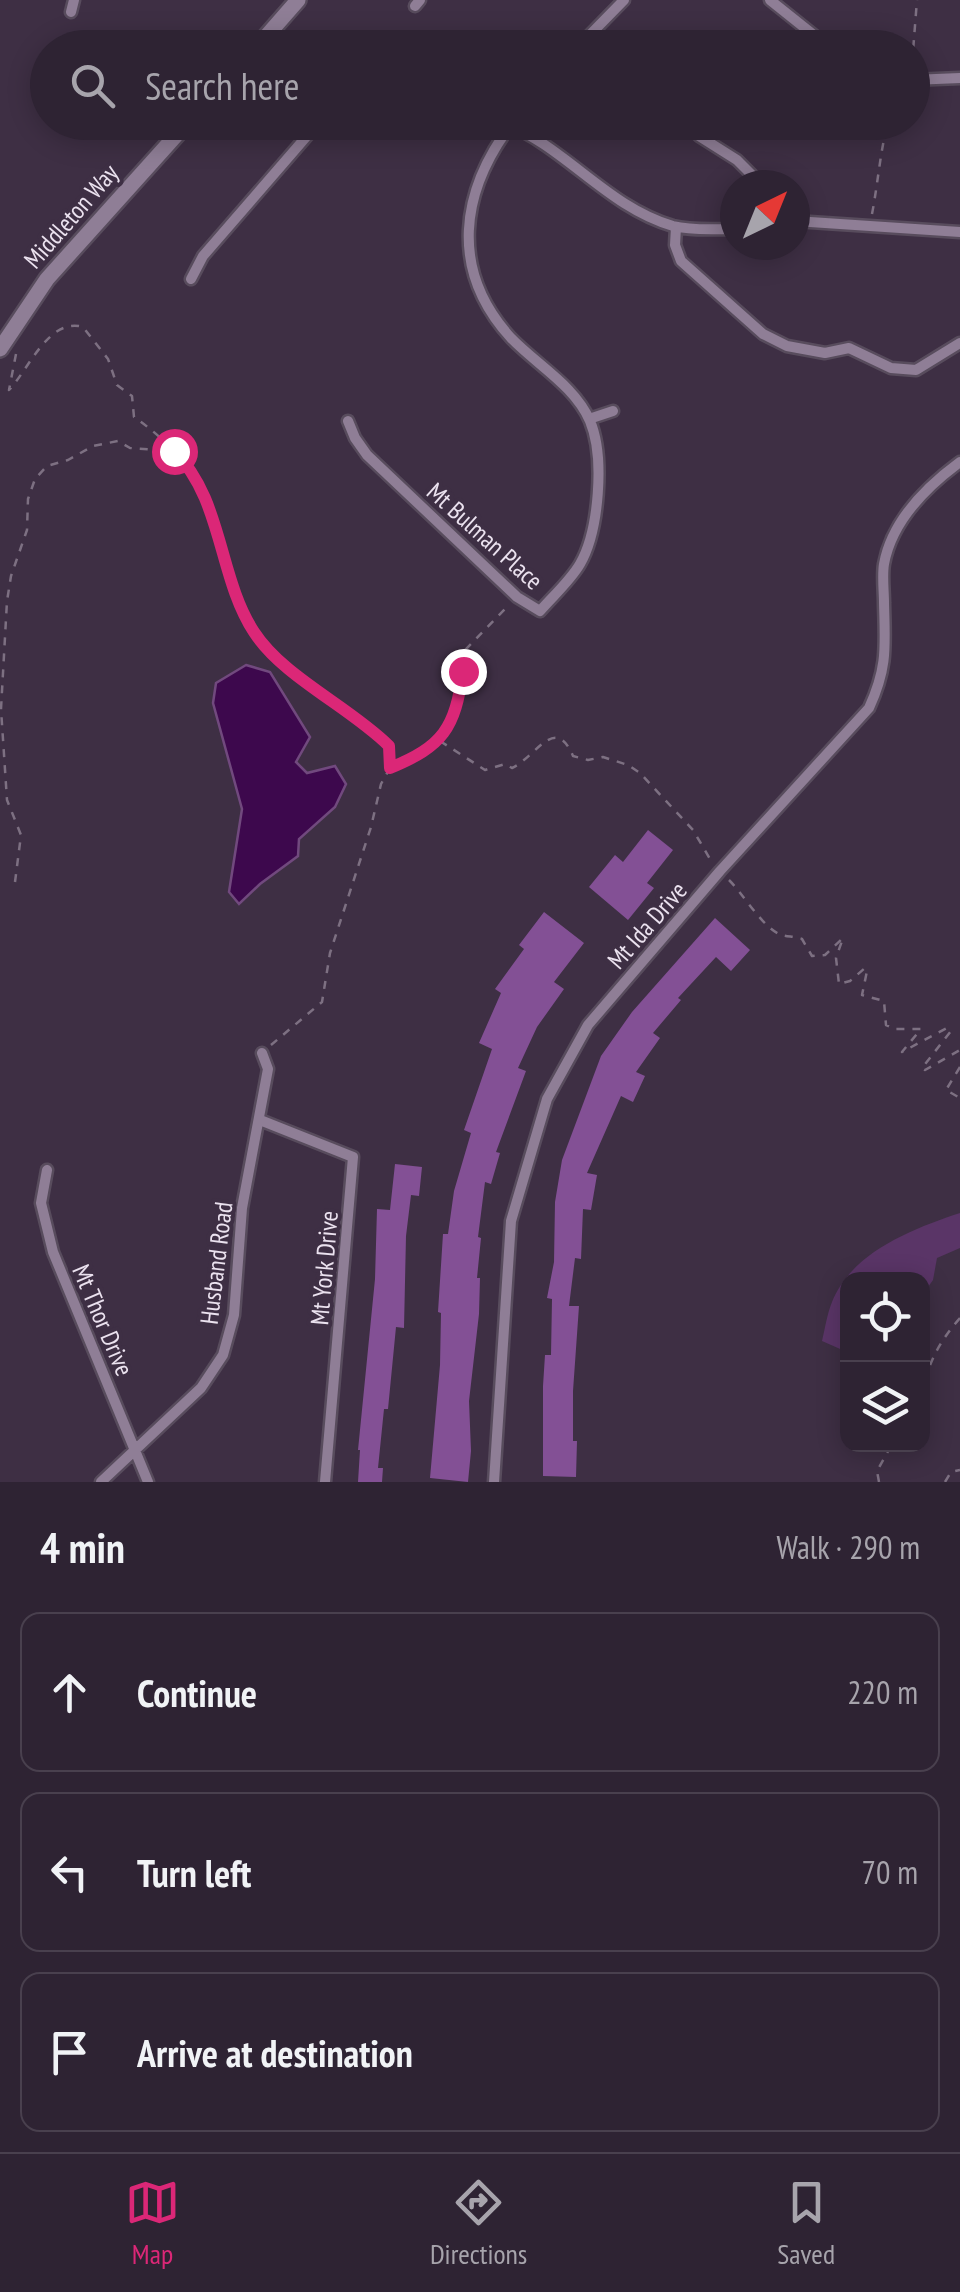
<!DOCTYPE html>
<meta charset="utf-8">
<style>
body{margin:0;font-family:"PT Sans Narrow",sans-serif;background:#3a2f3f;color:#f1f3f6}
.controls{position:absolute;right:30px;bottom:30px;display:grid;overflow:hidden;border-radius:20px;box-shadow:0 5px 25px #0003}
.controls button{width:90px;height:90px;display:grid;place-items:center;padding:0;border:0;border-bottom:2px solid #49404e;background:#2e2333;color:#f1f3f6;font:50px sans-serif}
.compass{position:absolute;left:720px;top:170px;width:90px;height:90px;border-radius:50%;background:#2e2333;box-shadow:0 5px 25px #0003;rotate:43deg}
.stop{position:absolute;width:30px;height:30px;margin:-22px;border:8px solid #db2777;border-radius:50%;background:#fff}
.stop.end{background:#db2777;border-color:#fff;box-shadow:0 2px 10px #0008}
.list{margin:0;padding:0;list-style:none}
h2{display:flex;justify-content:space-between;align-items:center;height:130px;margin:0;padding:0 40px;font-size:42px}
h2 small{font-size:32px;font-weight:400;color:#a7a4ac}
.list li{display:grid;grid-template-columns:65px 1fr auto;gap:30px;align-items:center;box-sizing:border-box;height:160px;margin:0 20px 20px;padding:0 20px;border:2px solid #49404e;border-radius:20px}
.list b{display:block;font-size:38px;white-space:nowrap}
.list em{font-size:32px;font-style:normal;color:#a7a4ac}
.icon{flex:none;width:55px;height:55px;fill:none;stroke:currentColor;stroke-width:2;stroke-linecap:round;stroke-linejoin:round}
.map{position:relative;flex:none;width:960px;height:1482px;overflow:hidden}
.search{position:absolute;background:#2e2333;box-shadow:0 5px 25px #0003;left:30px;right:30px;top:30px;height:110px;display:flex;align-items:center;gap:25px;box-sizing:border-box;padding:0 35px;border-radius:55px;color:#a7a4ac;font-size:38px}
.sheet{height:670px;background:#2e2333}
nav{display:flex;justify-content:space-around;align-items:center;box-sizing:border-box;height:140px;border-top:2px solid #49404e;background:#2e2333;font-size:28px;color:#a7a4ac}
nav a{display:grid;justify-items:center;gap:5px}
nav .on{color:#db2777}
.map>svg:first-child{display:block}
.green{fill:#5a3567}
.water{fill:#3d084d;stroke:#71497e;stroke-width:2.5}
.building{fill:#835095}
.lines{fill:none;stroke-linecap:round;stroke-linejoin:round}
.street-casing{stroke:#584c5d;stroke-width:15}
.secondary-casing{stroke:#584c5d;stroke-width:20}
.path{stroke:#7d7082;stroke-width:2.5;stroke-dasharray:8 8;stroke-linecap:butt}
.street{stroke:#8f7e96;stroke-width:10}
.secondary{stroke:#8f7e96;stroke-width:15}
.route{stroke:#db2777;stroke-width:12}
.labels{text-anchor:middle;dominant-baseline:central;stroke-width:8;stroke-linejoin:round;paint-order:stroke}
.street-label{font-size:25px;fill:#ebe2ef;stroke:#3e2f44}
</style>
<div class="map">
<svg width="960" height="1482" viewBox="0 0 960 1482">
<rect width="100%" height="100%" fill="#3e2f44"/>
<path class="green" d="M960 1213V1248L937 1258 933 1280 923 1294 922 1280H848L847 1352 822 1341C825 1329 827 1314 832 1302 852 1252 912 1229 960 1213Z"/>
<path class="water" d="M246 665 270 672 310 737 296 762 307 773 335 766 346 784 335 807 299 839 298 856 260 884 239 904 229 892 242 809 213 703 216 683Z"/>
<path class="building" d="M648 830 673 850 647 883 654 888 628 920 589 887 615 855 623 862Z
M544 912 584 943 554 982 564 989 537 1027 518 1068 526 1071 496 1152 500 1153 491 1184 485 1182 478 1237 481 1238 477 1278H480L479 1314 469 1401 471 1451 468 1482 430 1478 440 1365 441 1313 438 1312 443 1234H448L454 1191 471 1133 464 1130 492 1049 479 1043 501 993 495 989 524 949 519 945Z
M715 918 750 950 731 971 716 957 678 998 681 1000 653 1033 660 1038 636 1072 645 1076 633 1102 621 1096 587 1173 597 1175 591 1210 583 1209 581 1259 575 1258 569 1306H579L573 1391V1441H577L576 1477 543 1476V1386L545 1355H551L552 1299 547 1298 554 1262 555 1202 562 1160 601 1056 632 1012Z
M395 1164 422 1167 419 1196 411 1195 406 1236 404 1328 396 1327 388 1409H384L378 1468H383L382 1482H358L360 1450H358L375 1279 377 1209 390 1210Z"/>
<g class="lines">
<defs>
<path id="street" d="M770 0 830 48
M415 6 420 0
M71 12 74 0
M577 48 624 0
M912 80 960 78
M502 122C565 146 607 207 673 226 692 231 716 229 735 229
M699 136 737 160 762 185
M795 221 960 232
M676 227 675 245 681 261 763 334 787 346 825 353 849 348 891 368 916 370 960 343
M191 279 203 256 319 122
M589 419 613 411
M348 421 355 438 367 455 517 597 540 611C553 596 570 581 580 564 599 531 605 457 590 421 575 386 537 365 511 338 449 270 460 191 513 122
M260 1120 353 1157 325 1482
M47 1170 41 1203 53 1252 148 1482
M101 1482 201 1388 223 1355 234 1315 242 1208 268 1069 262 1053
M494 1482 511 1221 547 1099 588 1025 720 871 869 708C888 667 885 646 884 603 884 591 882 576 884 564 892 520 926 487 960 462"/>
<path id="secondary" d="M256 48 298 0
M0 349 47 279 188 122"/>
</defs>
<use href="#street" class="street-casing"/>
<use href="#secondary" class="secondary-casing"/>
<path class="path" d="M912 64 917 0
M872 214C878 183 880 152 888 122
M16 354 9 390C29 369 49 317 83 327L108 359 117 385 132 396 134 417C195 459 206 501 228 569 235 590 242 613 254 633 281 674 351 708 389 746L390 768
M440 741 485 770 505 764 512 768C537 756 555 714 573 756L588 760 603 757 628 765 640 773 693 830 713 864
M729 880C743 894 762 926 779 934 786 937 795 936 802 939L812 956 825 955 843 938 836 958 839 984 850 981 865 968 867 971 862 995 884 1001 886 1025 895 1029H921L902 1052 947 1028 951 1031 922 1068 925 1070 960 1050
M15 882 21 835 7 800 1 709 7 601 11 576 27 530 28 499 35 479 47 466 68 460 93 446 118 441 130 448 172 451
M271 1045 322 1002 330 953 371 827 381 784 390 768 422 754 434 746 447 729 459 697 465 650 509 605
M960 1067 946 1090 960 1098
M922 1396C927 1364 939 1342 960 1318
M879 1482 877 1471 892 1444
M945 1482 951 1472 960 1470"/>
<use href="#street" class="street"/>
<use href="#secondary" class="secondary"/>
</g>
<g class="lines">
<path class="route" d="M174 451C223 499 218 577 254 632 283 677 350 707 389 746L390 768C443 746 455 729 463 671"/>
</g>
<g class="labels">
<g class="street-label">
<text transform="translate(71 216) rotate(-49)">Middleton Way</text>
<text transform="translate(485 536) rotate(42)">Mt Bulman Place</text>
<text transform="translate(647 925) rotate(-49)">Mt Ida Drive</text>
<text transform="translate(216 1263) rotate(-83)">Husband Road</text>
<text transform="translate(324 1268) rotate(-85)">Mt York Drive</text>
<text transform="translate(103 1320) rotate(67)">Mt Thor Drive</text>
</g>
</g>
</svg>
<div class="controls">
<button><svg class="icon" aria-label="locate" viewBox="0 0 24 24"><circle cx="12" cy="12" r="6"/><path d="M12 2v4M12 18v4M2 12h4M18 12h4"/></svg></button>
<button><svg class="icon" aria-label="layers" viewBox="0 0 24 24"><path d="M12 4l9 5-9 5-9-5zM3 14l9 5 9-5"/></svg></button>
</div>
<svg class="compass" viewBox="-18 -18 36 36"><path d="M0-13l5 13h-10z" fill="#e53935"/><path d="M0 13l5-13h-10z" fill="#a7a4ac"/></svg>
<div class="stop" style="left:174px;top:451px"></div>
<div class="stop end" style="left:463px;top:671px"></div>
<div class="search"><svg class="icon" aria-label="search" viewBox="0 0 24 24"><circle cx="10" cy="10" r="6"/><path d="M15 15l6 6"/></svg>Search here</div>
</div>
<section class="sheet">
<h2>4 min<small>Walk · 290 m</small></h2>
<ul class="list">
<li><svg class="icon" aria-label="ahead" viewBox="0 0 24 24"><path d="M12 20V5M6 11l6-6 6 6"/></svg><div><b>Continue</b></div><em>220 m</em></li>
<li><svg class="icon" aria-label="left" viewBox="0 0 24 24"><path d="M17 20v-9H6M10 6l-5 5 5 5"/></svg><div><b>Turn left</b></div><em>70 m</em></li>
<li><svg class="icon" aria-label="arrive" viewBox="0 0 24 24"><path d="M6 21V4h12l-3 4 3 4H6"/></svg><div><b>Arrive at destination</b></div></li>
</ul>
</section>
<nav>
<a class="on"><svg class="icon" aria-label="map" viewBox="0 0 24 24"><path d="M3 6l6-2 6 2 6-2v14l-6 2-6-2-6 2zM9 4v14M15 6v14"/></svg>Map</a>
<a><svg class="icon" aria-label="directions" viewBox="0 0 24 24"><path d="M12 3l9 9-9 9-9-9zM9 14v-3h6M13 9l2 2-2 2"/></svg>Directions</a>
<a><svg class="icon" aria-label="saved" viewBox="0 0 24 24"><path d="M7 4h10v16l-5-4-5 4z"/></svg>Saved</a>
</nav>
